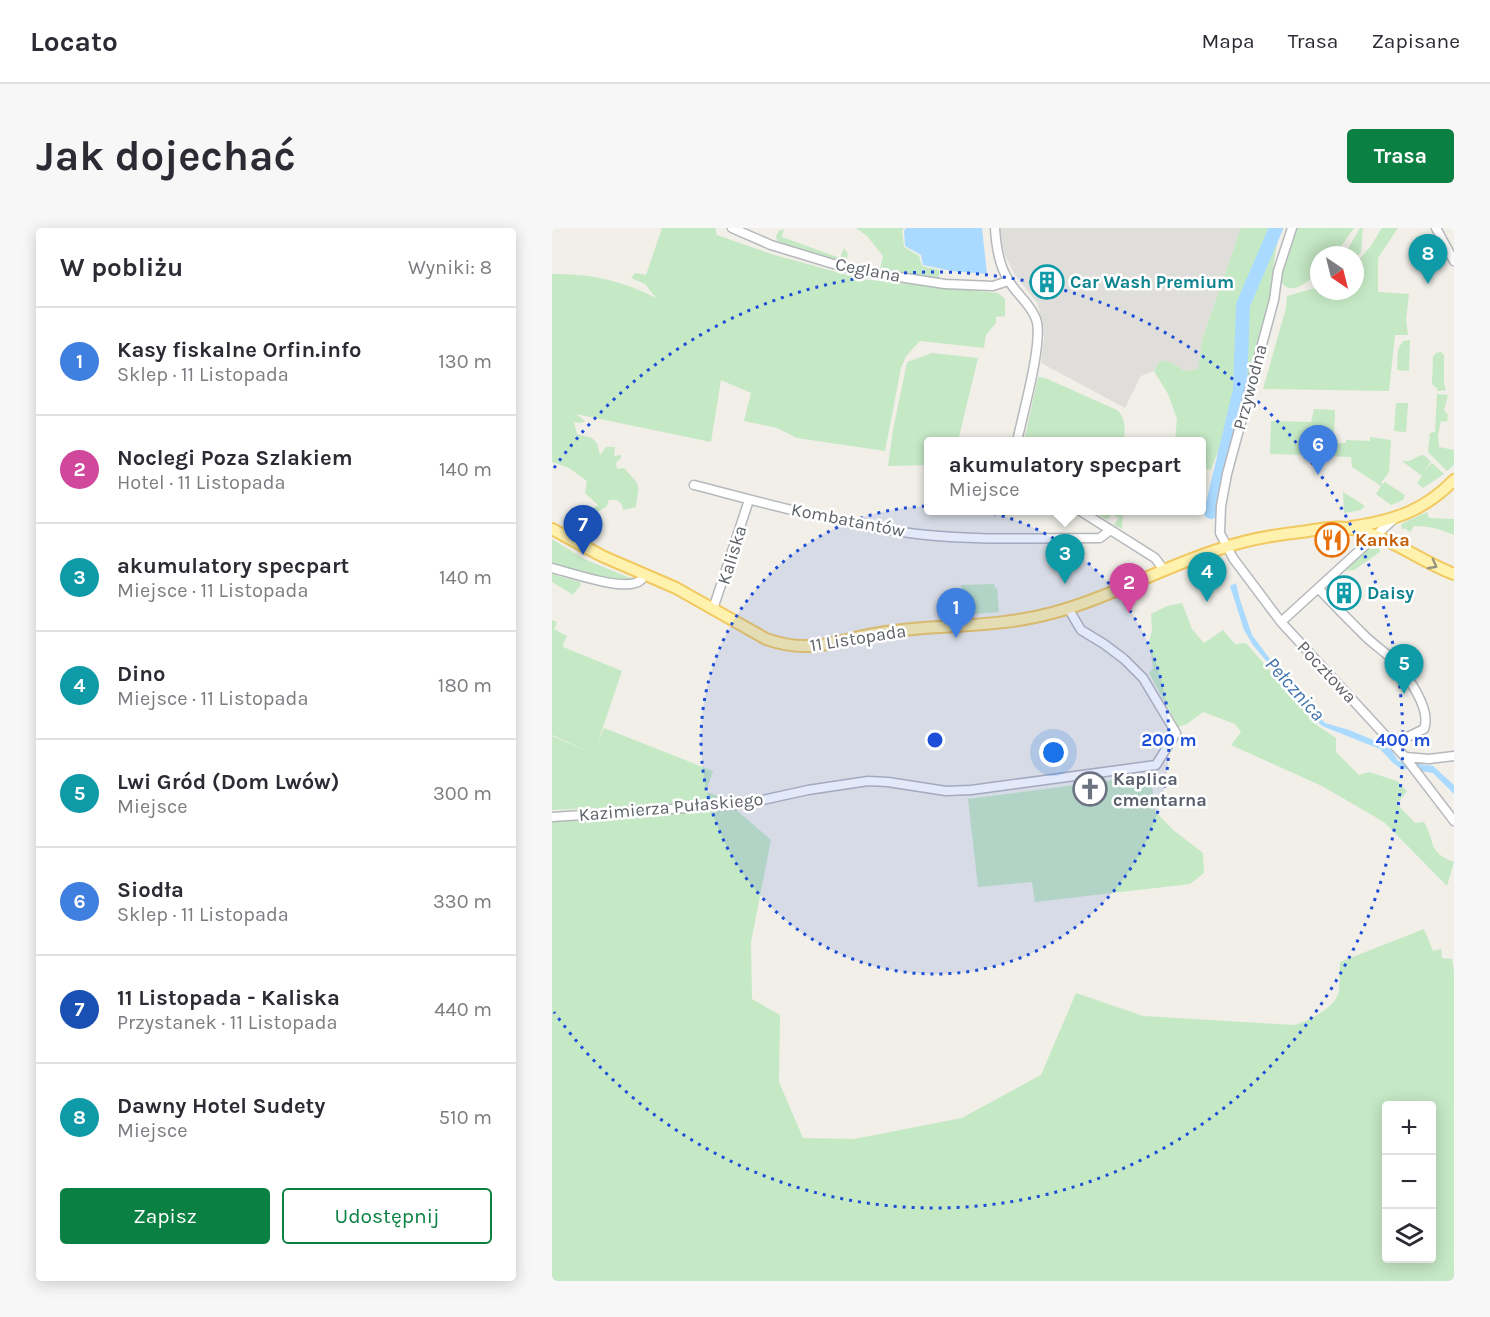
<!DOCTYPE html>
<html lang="pl">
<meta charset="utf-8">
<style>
body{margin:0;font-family:Karla,sans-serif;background:#f7f7f7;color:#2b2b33}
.controls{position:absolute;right:18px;bottom:18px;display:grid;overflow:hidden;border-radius:6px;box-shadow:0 3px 15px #0003}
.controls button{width:54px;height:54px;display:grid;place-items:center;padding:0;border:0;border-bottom:2px solid #e1e1e2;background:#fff;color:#2b2b33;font:30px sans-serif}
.compass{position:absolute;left:758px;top:18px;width:54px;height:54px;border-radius:50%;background:#fff;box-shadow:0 3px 15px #0003;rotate:145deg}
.you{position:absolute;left:502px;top:525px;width:21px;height:21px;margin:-15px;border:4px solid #fff;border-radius:50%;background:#1a73e8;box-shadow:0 0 0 9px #1a73e833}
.badge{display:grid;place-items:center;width:39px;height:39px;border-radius:50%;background:#0b8043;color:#fff;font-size:20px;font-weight:700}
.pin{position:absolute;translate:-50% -50px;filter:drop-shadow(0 2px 3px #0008)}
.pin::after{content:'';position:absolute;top:32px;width:21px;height:18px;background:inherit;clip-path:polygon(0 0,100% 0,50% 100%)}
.popup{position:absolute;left:372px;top:209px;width:282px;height:78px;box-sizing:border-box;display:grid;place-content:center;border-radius:6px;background:#fff;filter:drop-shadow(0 2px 4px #0005);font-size:20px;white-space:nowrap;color:#7c7c81}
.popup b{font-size:22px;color:#2b2b33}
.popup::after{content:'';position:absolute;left:50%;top:100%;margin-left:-12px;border:12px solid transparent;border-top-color:#fff}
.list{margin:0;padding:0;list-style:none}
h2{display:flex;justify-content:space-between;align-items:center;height:78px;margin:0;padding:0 24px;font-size:26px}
h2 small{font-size:20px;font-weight:400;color:#7c7c81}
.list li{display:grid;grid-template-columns:39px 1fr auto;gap:18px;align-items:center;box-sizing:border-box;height:108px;padding:0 24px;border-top:2px solid #e1e1e2}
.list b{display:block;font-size:22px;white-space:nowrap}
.list p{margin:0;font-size:20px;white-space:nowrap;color:#7c7c81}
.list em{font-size:20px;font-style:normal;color:#7c7c81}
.actions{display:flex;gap:12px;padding:18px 24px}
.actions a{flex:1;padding:14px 0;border:2px solid #0b8043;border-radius:6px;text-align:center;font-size:21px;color:#0b8043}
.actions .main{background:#0b8043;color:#fff}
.icon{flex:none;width:33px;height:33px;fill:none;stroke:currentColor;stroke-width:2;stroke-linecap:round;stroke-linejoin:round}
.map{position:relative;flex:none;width:902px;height:1053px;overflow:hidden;border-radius:6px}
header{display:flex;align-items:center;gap:36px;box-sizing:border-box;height:84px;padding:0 30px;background:#fff;border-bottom:2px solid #e1e1e2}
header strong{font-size:28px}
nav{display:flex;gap:33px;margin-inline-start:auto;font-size:21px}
.intro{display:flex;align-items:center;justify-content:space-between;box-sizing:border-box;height:144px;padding:0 36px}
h1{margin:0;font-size:42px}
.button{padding:15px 27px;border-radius:6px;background:#0b8043;color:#fff;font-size:21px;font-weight:700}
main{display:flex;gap:36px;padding:0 36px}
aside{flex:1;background:#fff;border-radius:6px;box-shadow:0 3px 15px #0003}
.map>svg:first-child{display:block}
.industrial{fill:#e0deda}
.green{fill:#c5e8c5;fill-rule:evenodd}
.water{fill:#aadaff}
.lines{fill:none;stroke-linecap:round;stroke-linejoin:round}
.river{stroke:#aadaff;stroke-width:14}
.minor-casing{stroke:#b5b8bc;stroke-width:11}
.major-casing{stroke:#f2c960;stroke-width:14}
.minor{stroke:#fff;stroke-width:8}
.major{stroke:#fff2af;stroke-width:10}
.oneway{stroke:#979581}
.ring{fill:none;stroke:#1d4ed8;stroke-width:3;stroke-dasharray:3 6}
.labels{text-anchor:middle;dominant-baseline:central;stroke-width:5;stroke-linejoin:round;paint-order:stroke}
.street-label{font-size:18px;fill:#5f6368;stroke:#fff}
.culture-label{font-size:18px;font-weight:bold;fill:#0d838f;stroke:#fff;text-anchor:start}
.food-label{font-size:18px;font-weight:bold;fill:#c56008;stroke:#fff;text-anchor:start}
.worship-label{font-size:18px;font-weight:bold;fill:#5b616d;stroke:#fff;text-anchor:start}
.water-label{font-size:20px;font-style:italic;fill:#4174aa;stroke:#fff}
.centre{fill:#1d4ed8;stroke:#fff;stroke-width:3}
.ring-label{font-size:18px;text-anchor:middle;font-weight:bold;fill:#1d4ed8;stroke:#fff;stroke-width:5;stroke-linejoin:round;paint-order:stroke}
</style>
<header>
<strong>Locato</strong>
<nav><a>Mapa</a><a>Trasa</a><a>Zapisane</a></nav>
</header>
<div class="intro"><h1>Jak dojechać</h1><a class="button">Trasa</a></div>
<main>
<aside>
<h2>W pobliżu<small>Wyniki: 8</small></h2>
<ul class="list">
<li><span class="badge" style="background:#3f7fe0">1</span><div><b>Kasy fiskalne Orfin.info</b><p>Sklep · 11 Listopada</p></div><em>130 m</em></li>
<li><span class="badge" style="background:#d1479c">2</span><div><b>Noclegi Poza Szlakiem</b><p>Hotel · 11 Listopada</p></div><em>140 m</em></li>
<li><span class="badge" style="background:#0f9aa8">3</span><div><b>akumulatory specpart</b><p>Miejsce · 11 Listopada</p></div><em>140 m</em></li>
<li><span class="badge" style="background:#0f9aa8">4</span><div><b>Dino</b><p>Miejsce · 11 Listopada</p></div><em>180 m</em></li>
<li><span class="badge" style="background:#0f9aa8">5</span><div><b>Lwi Gród (Dom Lwów)</b><p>Miejsce</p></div><em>300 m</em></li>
<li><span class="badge" style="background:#3f7fe0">6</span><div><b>Siodła</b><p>Sklep · 11 Listopada</p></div><em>330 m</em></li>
<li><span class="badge" style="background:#1a4fb4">7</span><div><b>11 Listopada - Kaliska</b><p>Przystanek · 11 Listopada</p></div><em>440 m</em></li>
<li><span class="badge" style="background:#0f9aa8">8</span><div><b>Dawny Hotel Sudety</b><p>Miejsce</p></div><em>510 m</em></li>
</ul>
<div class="actions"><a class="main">Zapisz</a><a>Udostępnij</a></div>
</aside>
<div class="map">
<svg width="902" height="1053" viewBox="0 0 902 1053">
<rect width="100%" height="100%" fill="#f1efe8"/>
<path class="industrial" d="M447 0H689L650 112 646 141 632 143 608 133 602 143 589 148 573 180 489 135 492 110 486 76 463 47 452 25Z"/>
<path class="green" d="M110 0H163L165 7 219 26 310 51 446 65 453 71V88L444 89V95L434 107 432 120 368 113 354 128 349 140 333 223 245 210 225 200 192 193 199 165 169 152 159 214 24 186 33 193 29 195 22 194 25 206 40 210 45 215 48 227 54 219H63L62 228 69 227V230L64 235 65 241 72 240C90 260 87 254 84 279L71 282 70 277 65 272H57L55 278 42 286 39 282 46 277 33 265 35 253 17 240 0 234V46C37 45 72 53 104 70L93 56 79 50 83 45 94 47Z
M304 0H352L350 3 352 19 367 28 370 38 387 42V52L328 41 331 28 315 8Z
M689 0H730C719 29 721 61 713 91 701 137 685 182 673 229L665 226 659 242 650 240V214L623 213 625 191 616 166 602 143 608 133 619 134 632 143 646 141 650 112Z
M745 0H802L783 27H767V44C757 53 737 71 728 51Z
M808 0H811L809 24 803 31V27H790L797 19Z
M830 0H846L826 30V64L857 66 854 92 856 107H843L837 163 711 161 734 80 735 68 767 59V63H803V36L818 19Z
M232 1 230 9 288 30 292 20 296 26 294 33 290 35 228 15 225 13 224 8 227 3Z
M858 112 857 143 845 142 846 121 851 113Z
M889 124 892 127V155L894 162 885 163V160L880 156 881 129 884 125Z
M380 125 426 130 406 213 376 214V237L336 238 341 202 355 134Z
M486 149 493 150 565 182C574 190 573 202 572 213H472Z
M885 166 896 167 892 182 896 187 895 194 889 193 886 207 887 219 902 222V237L895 243 876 224 878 205 883 204Z
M844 175H856L854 204 842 203Z
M762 181 783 182 782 212 785 215H794V212L818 213V209L839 212 837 244 829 255 831 256 833 254 853 267 851 272 839 277 824 266 829 258 800 239 799 229 776 228 760 221 759 227 718 226 719 193 759 194Z
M869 227 873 228 879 234 872 244 880 235 892 246 871 260 865 255 870 248 850 233H857Z
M791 264 813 278 809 282 792 285Z
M542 283H571L570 301 562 297 567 290 560 286 555 292Z
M875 284 877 290 902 291V307C888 301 877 298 862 298L858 304 852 300 850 302 849 297 851 295Z
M0 311 32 331 83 352 54 351 0 337Z
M819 315 827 318 828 324 802 342 790 343Z
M0 346 28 354 29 357 18 370 20 366 0 354Z
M442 356 443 360H445L447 384 411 387 409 357Z
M630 375 640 401 652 415 671 402 683 416 694 415 766 498 784 510V524L807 547 817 544 845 553 855 563 845 576 863 595 872 594C884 615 875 624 902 634L895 658 832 594 770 558 679 517 689 504 683 496 651 484 635 496 626 499 597 445 601 440 597 413 600 403 599 386 615 378Z
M0 392 5 394 2 401 15 408 11 416V419L70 443 45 517 52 500 161 543 154 564 185 574 0 582V508L42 526 0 507Z
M599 547 603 583 620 601 651 625 652 645 638 656 483 674 480 654 426 659 416 571Z
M182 580 219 612 199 714 200 771 228 787 227 854 251 910 302 911 410 890 489 847 524 765 591 788 743 797C757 792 784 780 787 763 788 754 787 744 788 734L872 701 881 723 889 721 890 730 900 731 902 744V1053H0V594ZM834 878H880V1030H834Z"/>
<path class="water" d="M354 0H430L435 46 400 43 371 37 369 27 353 18 352 3Z
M684 355 688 372 700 407 718 431 773 495 797 502 831 516 840 523 846 533 881 538 902 557V566L881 545 848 540 841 535 828 521 770 498 754 481 701 417 692 402 678 358Z"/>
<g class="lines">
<path class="river" d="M659 284 688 162 691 77 724 0"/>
<defs>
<path id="minor" d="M180 0 219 17 301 42 393 56 441 58 456 53
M443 0C444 18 447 38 457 53 465 67 478 75 484 91 492 113 470 188 465 214
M740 0 726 43 722 72 675 246 669 278 668 305 681 330 729 394 853 529 902 593
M884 0 902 33
M142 257C216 276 290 297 365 306 426 313 488 310 548 310L557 303
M527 282 603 330 612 342
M0 340C19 345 66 361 83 355 88 354 91 351 93 346
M767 361C782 377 797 392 813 408 821 416 832 423 841 432 855 447 880 481 872 501L841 516
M161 381 197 272
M729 394 843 290
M853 529 877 531 902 528
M0 589 193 576 256 562 316 553 336 554 394 563 419 562 604 537 624 505 591 450 572 431 552 416 529 402 516 380"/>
<path id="major" d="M799 299C841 293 872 283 902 252
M0 301 50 328 124 360 214 411C262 428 288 410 334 404 390 396 445 400 500 385 557 370 609 340 665 322 692 312 721 307 749 304 763 302 780 298 794 300 834 305 865 332 902 346"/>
</defs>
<use href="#minor" class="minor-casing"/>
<use href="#major" class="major-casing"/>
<use href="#minor" class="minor"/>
<use href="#major" class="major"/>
</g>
<defs><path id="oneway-chevron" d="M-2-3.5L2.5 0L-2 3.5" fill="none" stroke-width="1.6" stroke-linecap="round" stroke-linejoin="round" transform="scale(1.5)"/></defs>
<use class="oneway" href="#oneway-chevron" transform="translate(881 337) rotate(28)"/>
<circle cx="383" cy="512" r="234" fill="#1d4ed8" fill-opacity=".12"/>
<g class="ring">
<circle cx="383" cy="512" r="234"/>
<path d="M2 240A468 468 0 1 1 2 784"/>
</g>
<defs>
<symbol id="building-ring" viewBox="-11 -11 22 22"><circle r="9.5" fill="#fff" stroke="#0f9aa8" stroke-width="1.5"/><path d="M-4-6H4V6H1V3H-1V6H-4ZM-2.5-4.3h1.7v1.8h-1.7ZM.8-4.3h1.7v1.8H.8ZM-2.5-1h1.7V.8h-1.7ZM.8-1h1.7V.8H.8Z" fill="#0f9aa8"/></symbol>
<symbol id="restaurant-ring" viewBox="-11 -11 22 22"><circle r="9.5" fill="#fff" stroke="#e8710a" stroke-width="1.5"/><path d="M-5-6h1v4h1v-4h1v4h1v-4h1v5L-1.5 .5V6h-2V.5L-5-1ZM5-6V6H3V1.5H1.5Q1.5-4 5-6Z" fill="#e8710a"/></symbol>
<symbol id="church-ring" viewBox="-11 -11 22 22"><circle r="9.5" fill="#fff" stroke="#6b7280" stroke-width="1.5"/><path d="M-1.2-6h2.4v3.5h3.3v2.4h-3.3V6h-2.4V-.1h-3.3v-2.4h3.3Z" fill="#6b7280"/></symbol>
</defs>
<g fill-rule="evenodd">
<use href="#building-ring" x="476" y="35" width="38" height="38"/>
<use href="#restaurant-ring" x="761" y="293" width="38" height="38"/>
<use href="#building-ring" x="773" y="346" width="38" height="38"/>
<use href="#church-ring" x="519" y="542" width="38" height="38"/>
</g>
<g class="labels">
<g class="street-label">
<text transform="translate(316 42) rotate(11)">Ceglana</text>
<text transform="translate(698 159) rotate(-75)">Przywodna</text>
<text transform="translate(296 292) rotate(11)">Kombatantów</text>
<text transform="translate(180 327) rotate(-73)">Kaliska</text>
<text transform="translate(306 410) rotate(-9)">11 Listopada</text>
<text transform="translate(775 444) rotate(47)">Pocztowa</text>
<text transform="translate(119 579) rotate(-5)">Kazimierza Pułaskiego</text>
</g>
<g class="culture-label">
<text x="518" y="54">Car Wash Premium</text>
<text x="815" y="365">Daisy</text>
</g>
<g class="food-label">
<text x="803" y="312">Kanka</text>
</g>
<g class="worship-label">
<text x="561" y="551">Kaplica<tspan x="561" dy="21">cmentarna</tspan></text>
</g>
<g class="water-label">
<text transform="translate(743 461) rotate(48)">Pełcznica</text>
</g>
</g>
<circle cx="383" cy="512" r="9" class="centre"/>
<g class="ring-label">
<text x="617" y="518">200 m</text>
<text x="851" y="518">400 m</text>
</g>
</svg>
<div class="controls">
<button>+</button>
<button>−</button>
<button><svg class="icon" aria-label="layers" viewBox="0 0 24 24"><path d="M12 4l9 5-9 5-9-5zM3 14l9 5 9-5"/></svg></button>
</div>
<svg class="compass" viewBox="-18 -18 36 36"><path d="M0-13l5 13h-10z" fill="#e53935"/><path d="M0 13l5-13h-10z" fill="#7c7c81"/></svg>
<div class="you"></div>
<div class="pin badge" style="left:404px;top:410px;background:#3f7fe0">1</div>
<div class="pin badge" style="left:577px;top:385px;background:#d1479c">2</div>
<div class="pin badge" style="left:513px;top:356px;background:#0f9aa8">3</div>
<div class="popup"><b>akumulatory specpart</b>Miejsce</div>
<div class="pin badge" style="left:655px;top:374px;background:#0f9aa8">4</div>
<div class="pin badge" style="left:852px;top:466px;background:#0f9aa8">5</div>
<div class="pin badge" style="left:766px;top:247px;background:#3f7fe0">6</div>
<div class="pin badge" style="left:31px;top:327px;background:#1a4fb4">7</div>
<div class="pin badge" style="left:876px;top:56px;background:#0f9aa8">8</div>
</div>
</main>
